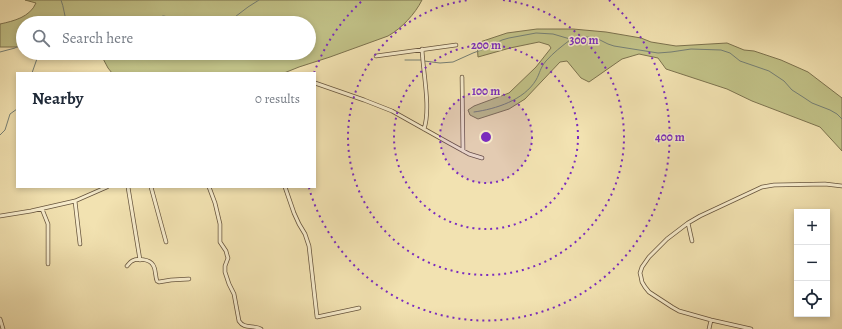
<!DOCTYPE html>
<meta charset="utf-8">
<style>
body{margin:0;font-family:Alegreya,serif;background:#f2f2f3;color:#1f2937}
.controls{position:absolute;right:12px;bottom:12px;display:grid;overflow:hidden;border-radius:0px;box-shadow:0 2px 6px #0003}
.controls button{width:36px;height:36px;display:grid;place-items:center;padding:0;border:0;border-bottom:1px solid #e0e1e3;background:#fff;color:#1f2937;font:20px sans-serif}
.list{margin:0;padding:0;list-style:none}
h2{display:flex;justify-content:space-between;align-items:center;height:52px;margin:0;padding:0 16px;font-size:17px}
h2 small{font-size:13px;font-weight:400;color:#747a83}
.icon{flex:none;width:22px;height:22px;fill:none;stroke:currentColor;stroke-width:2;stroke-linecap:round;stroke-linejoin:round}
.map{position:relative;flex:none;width:842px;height:329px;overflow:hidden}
.search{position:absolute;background:#fff;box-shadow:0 2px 6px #0003;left:16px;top:16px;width:300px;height:44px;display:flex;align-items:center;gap:10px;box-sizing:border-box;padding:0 14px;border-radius:22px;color:#747a83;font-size:15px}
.panel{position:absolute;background:#fff;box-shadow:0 2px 6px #0003;left:16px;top:72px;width:300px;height:116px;border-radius:0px}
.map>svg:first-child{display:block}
.green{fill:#c1c187;stroke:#7c724e}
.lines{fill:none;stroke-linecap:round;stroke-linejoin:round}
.stream{stroke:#757f75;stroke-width:1}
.minor-casing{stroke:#66543d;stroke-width:4.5}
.minor{stroke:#f7eccc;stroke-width:3}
.ring{fill:none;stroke:#7b2cbf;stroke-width:2;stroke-dasharray:2 4}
.centre{fill:#7b2cbf;stroke:#f7eccc;stroke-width:2}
.ring-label{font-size:12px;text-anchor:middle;font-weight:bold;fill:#7b2cbf;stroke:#f7eccc;stroke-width:3;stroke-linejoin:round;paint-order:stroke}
</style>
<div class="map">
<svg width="842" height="329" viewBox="0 0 842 329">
<rect width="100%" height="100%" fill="#f2e2b1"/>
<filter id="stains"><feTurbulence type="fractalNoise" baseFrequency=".005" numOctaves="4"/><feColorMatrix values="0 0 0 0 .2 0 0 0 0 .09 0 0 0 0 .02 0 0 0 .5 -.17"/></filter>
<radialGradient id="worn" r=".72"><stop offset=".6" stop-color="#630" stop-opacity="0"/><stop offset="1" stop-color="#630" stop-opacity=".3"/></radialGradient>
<path class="green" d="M25 0H422C415 14 402 28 388 36L330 57 299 67 284 73H112L108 68 100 53H309V23H23V47H0V24C14 21 30 17 36 3Z
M537 29H573L606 32 641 38 651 42 676 46 727 43 744 50 754 51 781 60 808 72 842 98V151L820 127 752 101 727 89 666 69 658 58 639 54 622 59 589 82 581 78 567 61 560 62 525 99 509 109 478 119 470 115 468 110 474 106 509 93 536 67 551 48 549 45 539 42 510 48 478 57 477 43 507 33Z"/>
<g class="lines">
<path class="stream" d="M61 0C64 7 64 15 67 23
M156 23 160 17 163 16C167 16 170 19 171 23
M227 23 248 7 259 0
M0 52 15 48 23 43
M405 60H422
M424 61 440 63 453 62 473 53 484 49 502 40 509 38 536 33 553 34 570 39 586 37 596 38 608 44 614 46 658 53 671 52 691 49 721 50 730 53 740 61 769 71 784 81 792 90 803 97 812 103 830 110 837 114 842 119
M32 73 39 53
M474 112C496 109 524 100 536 80 540 73 540 68 546 61 553 53 562 46 570 40
M0 135 5 130 10 114 17 109"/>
<defs>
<path id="minor" d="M422 49C423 73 431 108 424 129
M376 56 456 45
M462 77 463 151
M315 83 364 100 392 111 449 143 469 154 482 158
M128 187 140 260
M151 187 166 242
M209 187 215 203 220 224V242L226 251 227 255 228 258 225 266V272L229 284 234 294 239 321C244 329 253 325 261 329
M285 187 294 213 299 224 305 234 309 246 317 317 359 308
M75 201 80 244
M42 209 48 224V264
M0 216 31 211 75 201 107 187
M688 223 692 241
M127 266C129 264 130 262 132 261 137 258 150 259 153 265 156 269 155 276 157 281L159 282 171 280 189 279
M0 319 3 329
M709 329 711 320
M751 329 711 320 679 311 672 307 649 292 645 287 642 282 641 277 640 273 642 267 649 257 667 239 688 223 700 216 762 187 774 185 825 184 842 186"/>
</defs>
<use href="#minor" class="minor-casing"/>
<use href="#minor" class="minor"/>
</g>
<circle cx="486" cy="137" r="46" fill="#7b2cbf" fill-opacity=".12"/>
<g class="ring">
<circle cx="486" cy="137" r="46"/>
<circle cx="486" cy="137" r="92"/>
<path d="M503 0A138 138 0 1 1 469 0"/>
<path d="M314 73A184 184 0 0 1 363 0M609 0A184 184 0 1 1 309 188"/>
</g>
<circle cx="486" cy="137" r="6" class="centre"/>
<g class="ring-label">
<text x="584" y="44">300 m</text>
<text x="486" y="49">200 m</text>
<text x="486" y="95">100 m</text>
<text x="670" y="141">400 m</text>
</g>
<rect width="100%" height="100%" filter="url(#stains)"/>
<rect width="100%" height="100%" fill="url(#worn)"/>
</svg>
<div class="controls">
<button>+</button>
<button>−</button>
<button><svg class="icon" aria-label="locate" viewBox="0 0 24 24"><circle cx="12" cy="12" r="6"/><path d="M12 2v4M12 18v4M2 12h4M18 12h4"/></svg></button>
</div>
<div class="search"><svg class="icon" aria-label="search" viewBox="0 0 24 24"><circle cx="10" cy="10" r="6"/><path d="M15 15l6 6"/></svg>Search here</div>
<section class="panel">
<h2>Nearby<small>0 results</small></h2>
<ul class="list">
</ul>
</section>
</div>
